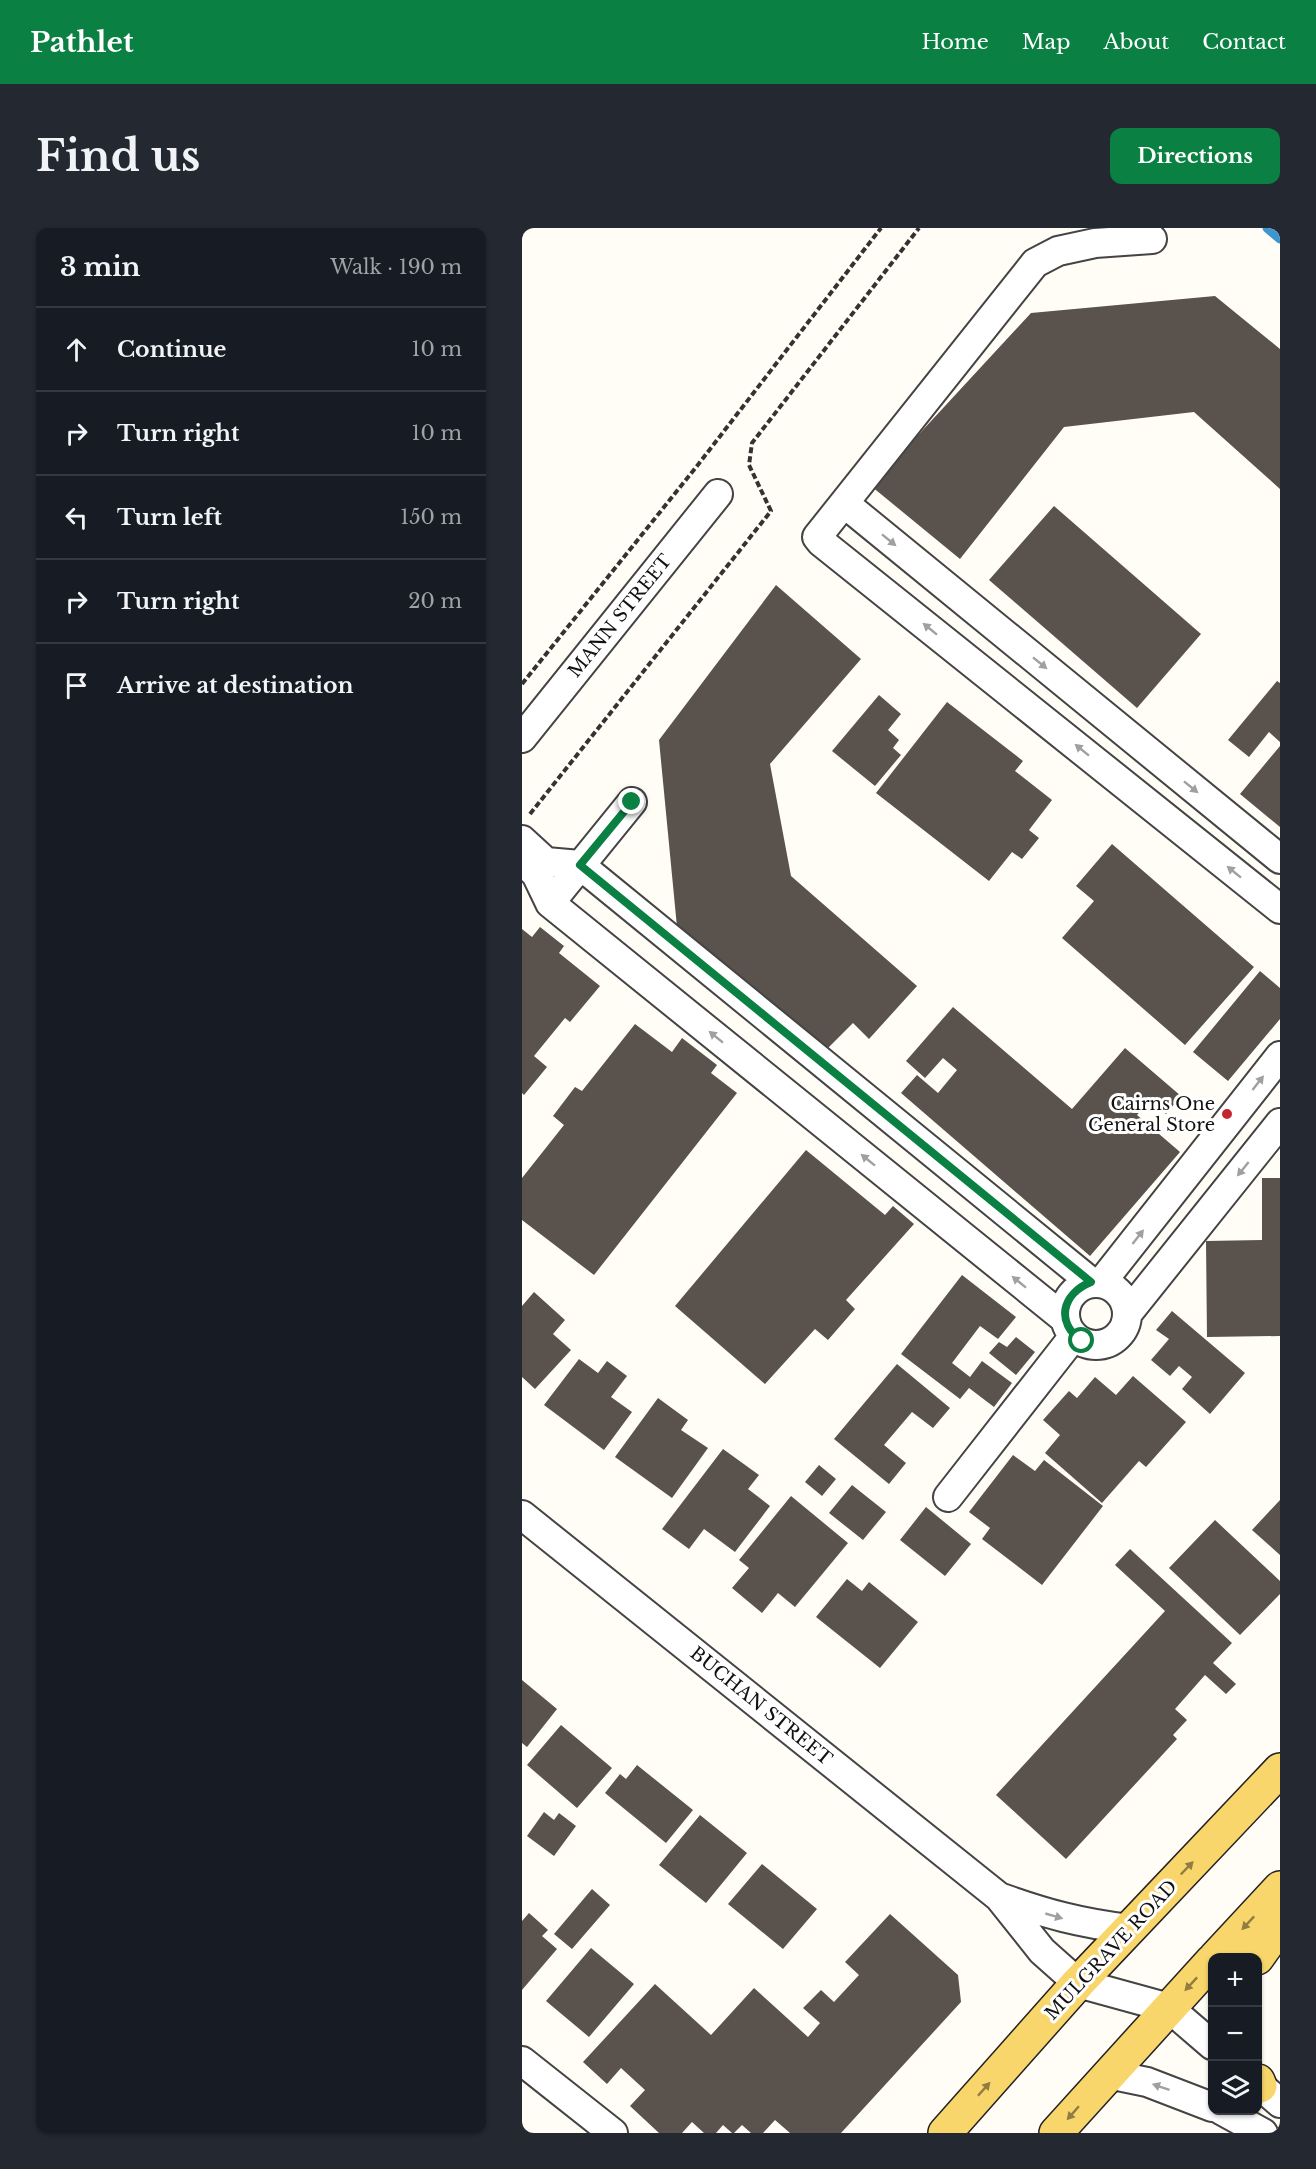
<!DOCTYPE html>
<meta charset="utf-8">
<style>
body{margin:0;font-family:"Libre Baskerville",serif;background:#242831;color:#f1f3f6}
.controls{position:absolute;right:18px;bottom:18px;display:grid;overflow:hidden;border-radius:12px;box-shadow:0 2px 4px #0004}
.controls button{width:54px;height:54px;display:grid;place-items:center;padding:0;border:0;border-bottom:2px solid #363941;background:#171b24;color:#f1f3f6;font:30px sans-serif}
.stop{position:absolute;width:18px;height:18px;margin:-14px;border:4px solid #0b8043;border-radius:50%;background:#fff}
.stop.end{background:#0b8043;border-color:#fff;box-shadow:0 2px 6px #0008}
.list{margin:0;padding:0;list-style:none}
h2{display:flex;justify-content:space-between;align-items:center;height:78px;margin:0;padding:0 24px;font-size:26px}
h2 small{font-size:20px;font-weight:400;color:#9ea1a6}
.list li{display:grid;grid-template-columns:39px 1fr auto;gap:18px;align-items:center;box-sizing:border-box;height:84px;padding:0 24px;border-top:2px solid #363941}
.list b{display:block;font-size:22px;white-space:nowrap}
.list em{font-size:20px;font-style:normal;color:#9ea1a6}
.icon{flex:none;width:33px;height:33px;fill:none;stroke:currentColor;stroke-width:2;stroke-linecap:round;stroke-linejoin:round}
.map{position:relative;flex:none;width:758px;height:1905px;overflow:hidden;border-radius:12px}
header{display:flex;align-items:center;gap:36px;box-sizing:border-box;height:84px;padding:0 30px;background:#0b8043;color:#fff}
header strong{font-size:28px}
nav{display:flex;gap:33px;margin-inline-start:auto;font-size:21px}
.intro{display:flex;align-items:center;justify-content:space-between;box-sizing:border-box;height:144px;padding:0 36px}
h1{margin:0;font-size:42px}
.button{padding:15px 27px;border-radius:12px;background:#0b8043;color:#fff;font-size:21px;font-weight:700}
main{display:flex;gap:36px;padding:0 36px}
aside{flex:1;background:#171b24;border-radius:12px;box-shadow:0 2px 4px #0004}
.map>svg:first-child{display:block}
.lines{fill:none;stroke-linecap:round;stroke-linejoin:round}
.stream{stroke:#3f96cf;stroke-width:9}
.building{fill:#5a524d}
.minor-casing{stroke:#444;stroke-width:32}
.primary-casing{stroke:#222;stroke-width:36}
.path{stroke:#333;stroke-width:4;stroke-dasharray:6 3;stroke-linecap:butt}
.minor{stroke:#fff;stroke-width:28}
.primary{stroke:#f9d66b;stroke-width:33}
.oneway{fill:#a0a0a0}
.oneway2{fill:#917d42}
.route{stroke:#0b8043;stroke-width:8}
.poi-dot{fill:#c4262e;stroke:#fff;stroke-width:2}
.labels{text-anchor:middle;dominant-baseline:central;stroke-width:6;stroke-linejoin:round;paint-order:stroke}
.street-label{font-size:18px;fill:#111;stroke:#fff}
.poi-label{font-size:18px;fill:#111;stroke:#fff;text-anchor:end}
</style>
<header>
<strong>Pathlet</strong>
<nav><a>Home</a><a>Map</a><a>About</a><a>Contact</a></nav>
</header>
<div class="intro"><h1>Find us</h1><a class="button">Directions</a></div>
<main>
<aside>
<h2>3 min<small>Walk · 190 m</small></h2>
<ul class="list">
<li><svg class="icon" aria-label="ahead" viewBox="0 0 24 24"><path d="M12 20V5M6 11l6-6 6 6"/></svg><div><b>Continue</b></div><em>10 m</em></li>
<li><svg class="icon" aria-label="right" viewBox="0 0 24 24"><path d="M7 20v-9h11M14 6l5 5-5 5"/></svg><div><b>Turn right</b></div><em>10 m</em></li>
<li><svg class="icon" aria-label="left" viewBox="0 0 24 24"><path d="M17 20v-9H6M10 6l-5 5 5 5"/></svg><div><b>Turn left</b></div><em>150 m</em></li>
<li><svg class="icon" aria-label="right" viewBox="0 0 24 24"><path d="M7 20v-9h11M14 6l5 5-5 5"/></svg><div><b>Turn right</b></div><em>20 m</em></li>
<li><svg class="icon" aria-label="arrive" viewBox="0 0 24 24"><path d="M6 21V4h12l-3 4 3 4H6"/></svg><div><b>Arrive at destination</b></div></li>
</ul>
</aside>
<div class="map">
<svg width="758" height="1905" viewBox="0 0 758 1905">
<rect width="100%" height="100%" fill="#fffdf5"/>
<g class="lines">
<path class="stream" d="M745 0 758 11"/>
</g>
<path class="building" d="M693 68 758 121V261L672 184 542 199 438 331 349 258 509 85Z
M532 278 679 406 615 480 467 352Z
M254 357 339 431 248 536 269 648 395 758 347 811 331 795 299 827 155 699 137 512Z
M755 453 758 455V514L747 504 727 529 706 512Z
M357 467 379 486 366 502 377 512 371 520 379 527 353 558 310 523Z
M425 474 501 533 493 543 530 572 507 602 517 610 500 631 490 624 467 653 354 565Z
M758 518V599L718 566Z
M590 616 732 739 663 817 540 710 572 673 554 658Z
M18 699 42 718 37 725 78 758 48 794 43 790 12 828 25 839 2 867 0 865V701L10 709Z
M738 743 758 760V791L706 853 671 824Z
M431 779 550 881 603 820 659 868 644 886 628 872 615 887 658 924 568 1028 379 865 395 847 416 865 435 842 421 830 403 850 384 833Z
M113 796 150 824 160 810 195 837 189 845 215 865 72 1047 0 992V950L42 897 31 888 53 859 60 863Z
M284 922 363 987 371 978 392 996 324 1072 333 1081 306 1112 293 1101 243 1156 153 1078Z
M740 950H758V1108L685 1109 684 1013 740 1012Z
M440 1047 494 1089 476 1111 458 1098 430 1135 448 1149 460 1133 490 1155 472 1179 447 1160 438 1171 379 1126Z
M12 1064 43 1092 31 1106 49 1122 13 1161 0 1149V1078Z
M650 1083 723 1145 688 1186 660 1161 670 1149 657 1138 648 1148 629 1132 647 1111 634 1102Z
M494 1109 513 1124 494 1147 467 1125 477 1114 485 1119Z
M57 1131 76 1145 85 1133 105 1148 89 1169 110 1184 82 1222 22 1177Z
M375 1136 428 1180 411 1200 390 1184 362 1217 384 1235 367 1256 312 1211Z
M611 1148 664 1194 624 1239 617 1233 580 1275 523 1225 538 1207 521 1192 547 1163 555 1170 573 1149 594 1167Z
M136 1170 166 1192 159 1202 186 1220 150 1270 93 1229Z
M201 1221 237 1247 226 1261 248 1278 213 1324 182 1301 167 1321 140 1301Z
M491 1227 513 1243 522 1232 581 1278 520 1357 460 1311 468 1300 447 1284Z
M297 1237 314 1251 300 1268 283 1254Z
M330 1257 364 1284 341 1312 307 1285Z
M269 1268 326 1315 273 1379 256 1365 240 1385 210 1360 227 1340 217 1332Z
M758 1272V1327L730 1302Z
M404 1279 449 1316 423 1348 378 1312Z
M693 1292 758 1353V1366L718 1407 647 1340Z
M608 1321 710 1415 691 1435 714 1456 704 1466 683 1447 653 1481 665 1492 651 1507 655 1511 544 1631 474 1567 643 1383 593 1337Z
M325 1351 340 1363 347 1354 396 1394 358 1440 294 1389Z
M0 1452 35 1481 5 1519 0 1515Z
M39 1497 90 1540 55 1580 5 1537Z
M115 1537 171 1582 144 1615 83 1565 98 1546 104 1551Z
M22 1584 32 1592 37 1585 54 1598 32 1628 5 1608Z
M178 1587 225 1625 184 1675 137 1637Z
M240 1636 295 1681 261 1721 206 1676Z
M70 1661 88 1677 50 1721 32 1706Z
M7 1685 26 1702 20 1708 35 1721 0 1762V1693Z
M368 1686 436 1747 439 1774 319 1905H268L253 1892 241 1905H229L220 1897 212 1905H210L201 1897 194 1905H182L170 1894 160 1905H137L108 1878 123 1862 99 1840 85 1856 61 1834 133 1756 189 1807 232 1760 286 1809 298 1795 281 1780 299 1762 312 1774 337 1747 323 1734Z
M69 1720 112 1756 67 1809 24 1773Z"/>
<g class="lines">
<defs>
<path id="minor" d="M630 11 573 15 536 23 513 35 295 309 299 314 758 681
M322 275 758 631
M0 510 196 266
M0 612 24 634 58 637 569 1054
M0 633 14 646 28 675 543 1091
M28 675 110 574
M543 1086a31 31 0 1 1 62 0a31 31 0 1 1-62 0Z
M579 1055 758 828
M606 1085 758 895
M426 1269 552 1108
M0 1287 477 1669 520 1723 556 1755 647 1780 690 1817
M477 1669C524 1686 558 1695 607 1701
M0 1833 91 1905
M586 1846 625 1854 690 1879
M736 1856 758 1875
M699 1882 741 1905"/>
<path id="primary" d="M693 1730 758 1660
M735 1730 758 1698
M736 1853 738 1858
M423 1905 556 1755 758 1542
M534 1905 690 1733"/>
</defs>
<use href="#minor" class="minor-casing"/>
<use href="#primary" class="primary-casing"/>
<path class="path" d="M0 456 175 238 359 0
M8 586 249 283 227 237 230 215 397 0"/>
<use href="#minor" class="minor"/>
<use href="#primary" class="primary"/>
</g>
<defs><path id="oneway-solid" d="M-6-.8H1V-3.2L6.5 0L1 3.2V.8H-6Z" transform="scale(1.5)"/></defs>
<g class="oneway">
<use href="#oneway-solid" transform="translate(367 312) rotate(39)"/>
<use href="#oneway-solid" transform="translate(408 401) rotate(-141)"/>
<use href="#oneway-solid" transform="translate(518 435) rotate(39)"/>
<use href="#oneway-solid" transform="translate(560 522) rotate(-141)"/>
<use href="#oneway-solid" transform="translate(669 559) rotate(39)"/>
<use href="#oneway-solid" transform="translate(712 644) rotate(-141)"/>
<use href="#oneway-solid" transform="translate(194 809) rotate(-141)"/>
<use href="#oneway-solid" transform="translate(736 855) rotate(-52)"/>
<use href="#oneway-solid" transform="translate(346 932) rotate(-141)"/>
<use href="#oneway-solid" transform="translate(721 941) rotate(129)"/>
<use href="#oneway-solid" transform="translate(616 1009) rotate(-52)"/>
<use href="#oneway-solid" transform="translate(497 1054) rotate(-141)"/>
<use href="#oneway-solid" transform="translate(532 1688) rotate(16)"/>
<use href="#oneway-solid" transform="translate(639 1859) rotate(-161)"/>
</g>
<g class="oneway2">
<use href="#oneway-solid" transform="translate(665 1640) rotate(-46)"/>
<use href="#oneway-solid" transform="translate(726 1695) rotate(133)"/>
<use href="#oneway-solid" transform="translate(669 1756) rotate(133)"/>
<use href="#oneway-solid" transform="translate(462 1861) rotate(-48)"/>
<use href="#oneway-solid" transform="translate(551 1885) rotate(131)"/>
</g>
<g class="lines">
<path class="route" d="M110 574 58 637 569 1054C540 1066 533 1094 560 1113"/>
</g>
<circle class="poi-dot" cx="705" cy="886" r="6"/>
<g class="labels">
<g class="street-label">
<text transform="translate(98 388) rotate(-51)">MANN STREET</text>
<text transform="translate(239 1478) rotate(39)">BUCHAN STREET</text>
<text transform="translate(589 1722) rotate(-47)">MULGRAVE ROAD</text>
</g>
<g class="poi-label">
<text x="693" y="876">Cairns One<tspan x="693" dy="21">General Store</tspan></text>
</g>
</g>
</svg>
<div class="controls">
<button>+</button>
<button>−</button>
<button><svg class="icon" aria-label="layers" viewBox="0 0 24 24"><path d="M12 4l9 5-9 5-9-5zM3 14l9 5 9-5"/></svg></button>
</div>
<div class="stop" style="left:560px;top:1113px"></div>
<div class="stop end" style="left:110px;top:574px"></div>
</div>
</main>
